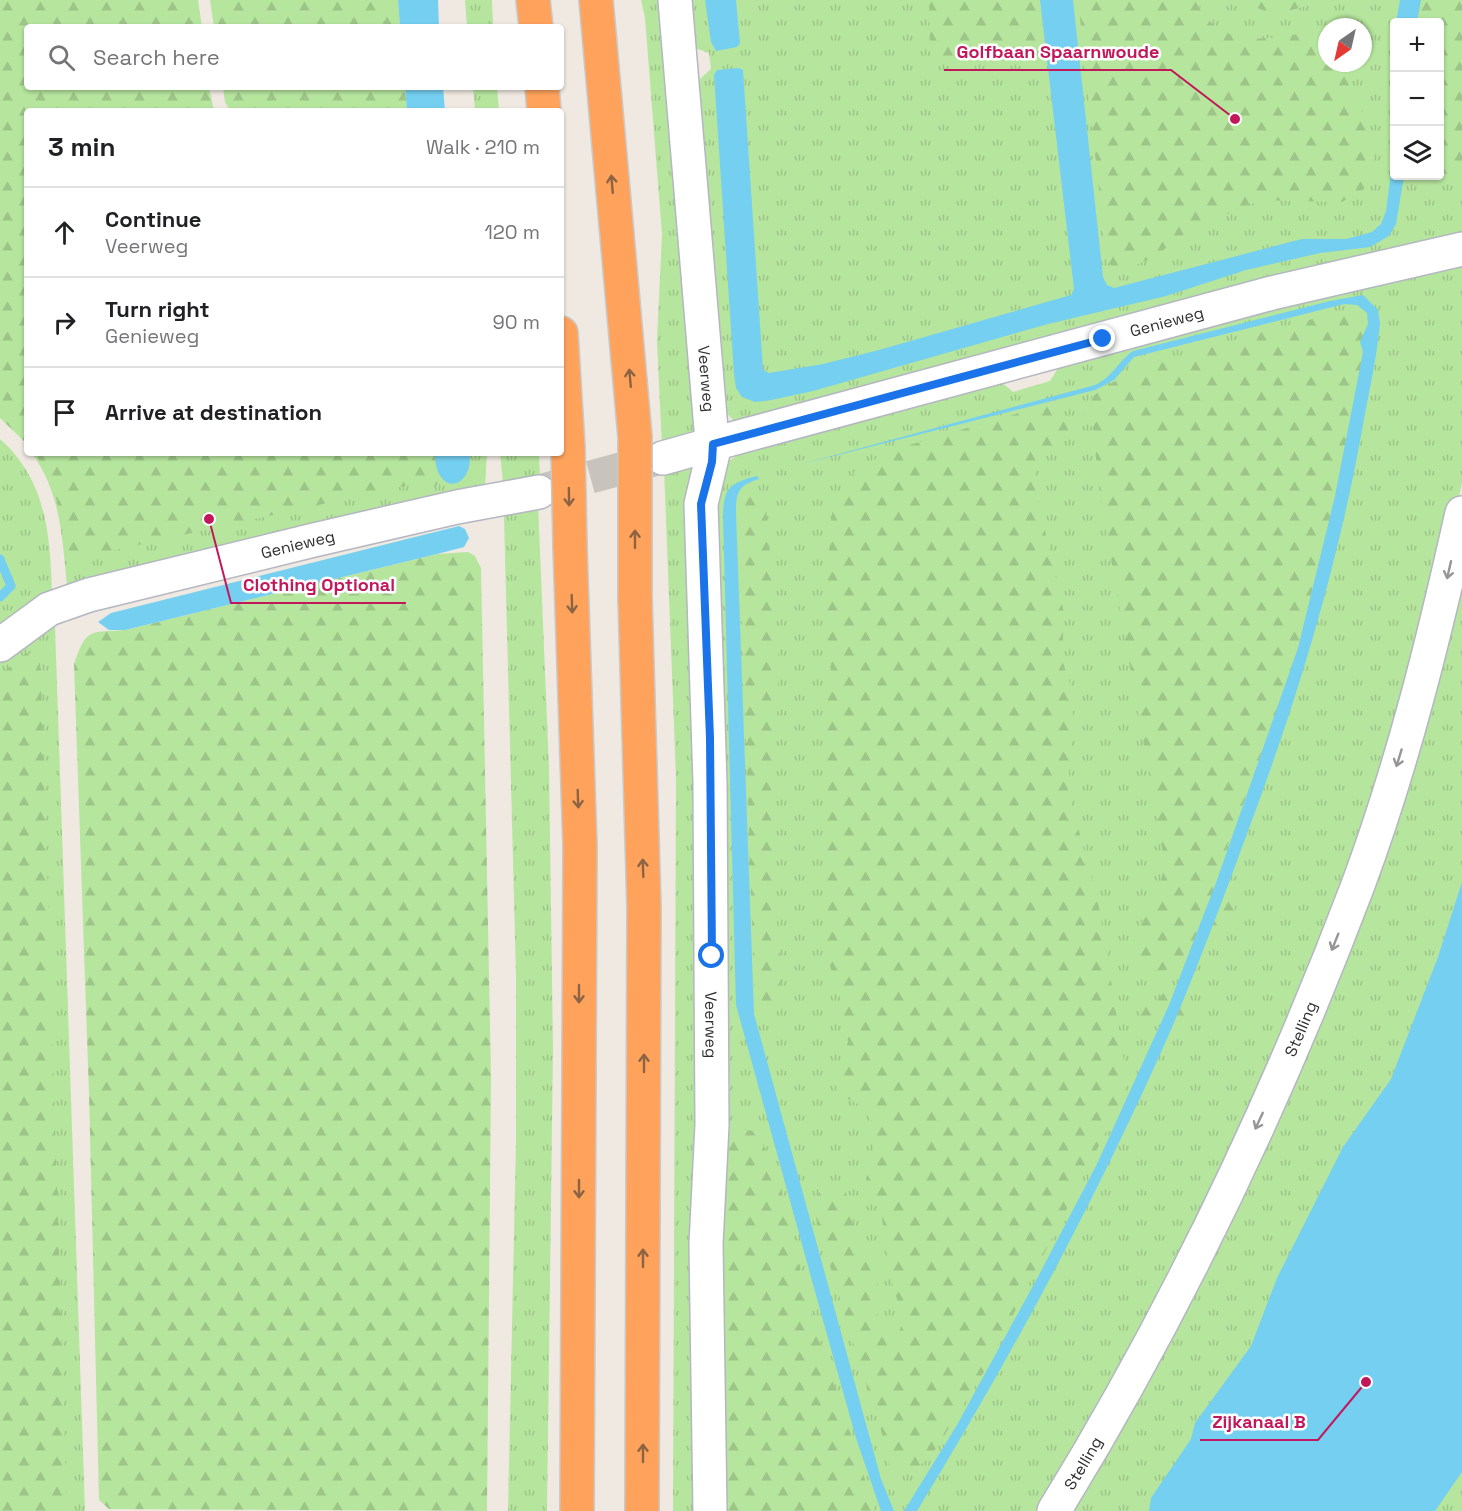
<!DOCTYPE html>
<meta charset="utf-8">
<style>
body{margin:0;font-family:"Space Grotesk",sans-serif;background:#f2f2f2;color:#202124}
.controls{position:absolute;right:18px;top:18px;display:grid;overflow:hidden;border-radius:6px;box-shadow:0 2px 4px #0004}
.controls button{width:54px;height:54px;display:grid;place-items:center;padding:0;border:0;border-bottom:2px solid #e0e0e0;background:#fff;color:#202124;font:30px sans-serif}
.compass{position:absolute;left:1318px;top:18px;width:54px;height:54px;border-radius:50%;background:#fff;box-shadow:0 2px 4px #0004;rotate:214deg}
.stop{position:absolute;width:18px;height:18px;margin:-14px;border:4px solid #1a73e8;border-radius:50%;background:#fff}
.stop.end{background:#1a73e8;border-color:#fff;box-shadow:0 2px 6px #0008}
.list{margin:0;padding:0;list-style:none}
h2{display:flex;justify-content:space-between;align-items:center;height:78px;margin:0;padding:0 24px;font-size:26px}
h2 small{font-size:20px;font-weight:400;color:#757577}
.list li{display:grid;grid-template-columns:39px 1fr auto;gap:18px;align-items:center;box-sizing:border-box;height:90px;padding:0 24px;border-top:2px solid #e0e0e0}
.list b{display:block;font-size:22px;white-space:nowrap}
.list p{margin:0;font-size:20px;white-space:nowrap;color:#757577}
.list em{font-size:20px;font-style:normal;color:#757577}
.icon{flex:none;width:33px;height:33px;fill:none;stroke:currentColor;stroke-width:2;stroke-linecap:round;stroke-linejoin:round}
.map{position:relative;flex:none;width:1462px;height:1511px;overflow:hidden}
.search{position:absolute;background:#fff;box-shadow:0 2px 4px #0004;left:24px;top:24px;width:540px;height:66px;display:flex;align-items:center;gap:15px;box-sizing:border-box;padding:0 21px;border-radius:6px;color:#757577;font-size:22px}
.panel{position:absolute;background:#fff;box-shadow:0 2px 4px #0004;left:24px;top:108px;width:540px;height:348px;border-radius:6px}
.map>svg:first-child{display:block}
.grass{fill:url(#grass-tufts);fill-rule:evenodd}
.forest{fill:url(#forest-firs)}
.water{fill:#75cff0}
.lines{fill:none;stroke-linecap:round;stroke-linejoin:round}
.stream{stroke:#75cff0;stroke-width:9}
.secondary-tunnel{stroke:#c8c4bd;stroke-width:33;stroke-dasharray:33 16;stroke-linecap:butt}
.street-casing{stroke:#b4b7c1;stroke-width:36}
.secondary-casing{stroke:#b4b7c1;stroke-width:36}
.highway-casing{stroke:#c9c9c9;stroke-width:36}
.street{stroke:#fff;stroke-width:33}
.secondary{stroke:#fff;stroke-width:33}
.highway{stroke:#ffa35c;stroke-width:33}
.highway-bridge-casing{stroke:#c9c9c9;stroke-width:36;stroke-linecap:butt}
.highway-bridge{stroke:#ffa35c;stroke-width:33}
.oneway{stroke:#8c6343}
.oneway2{stroke:#969696}
.route{stroke:#1a73e8;stroke-width:8}
.labels{text-anchor:middle;dominant-baseline:central;stroke-width:5;stroke-linejoin:round;paint-order:stroke}
.street-label{font-size:16px;fill:#2e2e2e;stroke:#fff}
.leader{fill:none;stroke:#c2185b;stroke-width:2}
.callout-dot{fill:#c2185b;stroke:#fff;stroke-width:2}
.callout-label{font-size:18px;text-anchor:middle;font-weight:bold;fill:#c2185b;stroke:#fff;stroke-width:5;stroke-linejoin:round;paint-order:stroke}
</style>
<div class="map">
<svg width="1462" height="1511" viewBox="0 0 1462 1511">
<defs>
<pattern id="grass-tufts" width="24" height="20" patternUnits="userSpaceOnUse" patternTransform="scale(1.5)"><rect width="24" height="20" fill="#b6e59e"/><path d="M3 7l-1-3M5 7V3M7 7l1-3M15 17l-1-3M17 17v-4M19 17l1-3" fill="none" stroke="#9dc588"/></pattern>
<pattern id="forest-firs" width="22" height="20" patternUnits="userSpaceOnUse" patternTransform="scale(1.5)"><rect width="22" height="20" fill="#b6e59e"/><path d="M5 1l3.5 6h-7zM16 11l3.5 6h-7z" fill="#9dc588"/></pattern>
</defs>
<rect width="100%" height="100%" fill="#efe9e1"/>
<path class="grass" d="M465 0H492L493 27H467Z
M641 0H669L695 428 690 434 662 448 657 341 662 234 645 18Z
M684 0H1462V239L743 423 734 421 722 408 696 89 700 79 711 69 709 53 695 48ZM1394 22H1440V176H1394ZM1327 27H1363V63H1327Z
M473 87H497L499 111H475Z
M1462 258V483L1445 563 1414 681 1277 1064 1045 1511H718L721 1147C732 1102 733 1068 720 1022L712 524 727 463 740 453 994 376 1013 392 1050 381 1065 357Z
M0 439C47 481 50 535 52 594L0 629Z
M32 453H487L485 487 70 588 67 585C62 537 61 494 32 453Z
M500 453H539L540 480 503 483Z
M697 466 693 537 700 1511H673L676 777 664 468Z
M538 503 549 769 553 1049 547 1511H508L516 1143V974L504 517 505 512Z
M1462 542V1511H1060L1246 1161Z
M51 624 55 626 85 1511H0V662Z"/>
<path class="forest" d="M0 0H198L202 27H27V87H209L214 111H27V444L0 418Z
M210 0H398L400 27H214Z
M929 0H1040L1045 45 1038 51 942 62 930 53Z
M1078 0H1196C1220 56 1280 37 1327 28V63H1349L1352 96 1370 125 1373 159 1364 189 1342 202 1262 200 1194 227 1154 257 1120 272 1107 262Z
M1247 0H1324C1300 8 1267 22 1247 0Z
M1413 0H1462V176L1440 173V22H1410Z
M223 87H405L407 111H230L225 102Z
M1348 310 1362 314 1364 355 1350 434 1297 655 1223 859C1223 880 1227 874 1234 890 1239 902 1232 921 1228 933L1173 970H1154L1139 964 1132 952 1135 934 1158 891 1165 865 1100 497 1093 428 1085 417 1083 407C1110 374 1154 366 1193 353 1244 337 1295 323 1348 310Z
M1056 402 1061 405 1069 433 1065 441 1043 454 1033 478 1064 613 1062 660 1074 695 1068 791 1098 901 1126 1074 1123 1098 985 1370 932 1455 914 1470 891 1471 877 1414 860 1366 812 1204 820 1191 835 1182 845 1188 853 1225 860 1242 878 1264V1319L886 1331 899 1332 903 1321 890 1274 881 1211 868 1192 866 1179 874 1160 873 1123 863 1107 841 1095 834 1083 848 1042 842 1004 826 953 823 803 825 735 831 665 826 631 830 529 834 500 845 483 857 469 871 463 882 453Z
M35 453H435V470L441 479 436 486 427 488 418 483 74 559 66 555C62 513 57 489 35 453Z
M755 487 765 496 779 656 772 869 782 975 779 992 784 999 782 1007 769 1019 760 1018 755 1012 738 512 740 498 745 489Z
M468 552 475 556 481 568 491 1077 487 1511 109 1509 99 1500 89 1094 74 664C87 627 89 633 125 630L437 554Z
M26 653 34 654 40 663 41 677 67 1508 65 1511H0V675Z
M1168 988 1180 989 1189 995C1190 1028 1171 1025 1145 1019L1140 1013 1144 1004 1158 999Z
M740 1129 754 1131C785 1172 790 1238 804 1287 825 1363 852 1436 875 1511H724L723 1229 727 1147 732 1134Z"/>
<path class="water" d="M398 0H438L439 27H400Z
M705 0H736L740 43 737 47 716 51 711 42Z
M1040 0H1073L1103 277 1107 285 1114 288 1302 239H1346L1372 232 1381 224 1386 211 1394 149V176H1404L1396 224 1389 236 1370 247 1320 253 1246 270 1166 296 1048 324 813 391 771 400 755 402 742 397 736 388 734 374 714 75 717 70 739 68 743 70 763 370 769 373 823 364 879 350 1071 295 1074 289Z
M1400 0H1421L1417 22H1396Z
M405 87H443L445 111H407Z
M1363 295 1378 310 1380 323C1377 356 1370 387 1364 419 1341 551 1304 678 1258 804 1230 880 1202 957 1170 1032 1097 1198 1011 1357 917 1511H904L957 1425 1040 1273 1097 1164 1169 1005 1217 880 1298 648 1335 496 1363 352 1360 342 1368 324 1367 313 1357 305 1344 304 1134 357 1114 380 1095 390 798 465 1095 385C1113 377 1118 361 1133 351L1330 301Z
M435 453H470C472 492 435 496 435 453Z
M757 476 759 479C738 485 736 493 736 513L754 1014 881 1479 894 1511H881L856 1438 824 1324 736 1005 723 515C724 486 731 483 757 476Z
M459 526 465 529 469 538 464 547 437 554 125 630H109L98 622 111 613Z
M1462 882V1472L1435 1511H1149L1151 1498 1191 1439 1195 1423 1251 1346 1277 1278 1343 1147 1391 1079 1438 957Z"/>
<g class="lines">
<path class="stream" d="M0 559 11 586 0 597"/>
<path class="secondary-tunnel" d="M543 490 661 458"/>
<defs>
<g id="street">
<path id="s1" d="M675 0 713 453 701 504 710 783 712 1125 706 1244 710 1511"/>
<path id="s2" d="M713 444 1272 293 1462 249"/>
<path id="s3" d="M1054 1511C1175 1314 1276 1102 1358 885 1403 764 1434 638 1462 513"/>
</g>
<g id="secondary">
<path d="M663 458 713 444"/>
<path id="s4" d="M0 645 49 609 89 595 314 540 457 507 539 492"/>
</g>
<path id="highway" d="M533 0 536 27
M596 0 635 437
M542 87 544 111
M561 333 568 448
M570 546 580 847 577 1511
M635 597 644 907 642 1511"/>
</defs>
<use href="#street" class="street-casing"/>
<use href="#secondary" class="secondary-casing"/>
<use href="#highway" class="highway-casing"/>
<use href="#street" class="street"/>
<use href="#secondary" class="secondary"/>
<use href="#highway" class="highway"/>
<defs>
<path id="highway-bridge" d="M635 437V597
M568 448 570 546"/>
</defs>
<use href="#highway-bridge" class="highway-bridge-casing"/>
<use href="#highway-bridge" class="highway-bridge"/>
</g>
<defs><path id="oneway-shaft" d="M-6 0H5M1.5-3L5.5 0L1.5 3" fill="none" stroke-width="1.6" stroke-linecap="round" stroke-linejoin="round" transform="scale(1.5)"/></defs>
<g class="oneway">
<use href="#oneway-shaft" transform="translate(612 184) rotate(-95)"/>
<use href="#oneway-shaft" transform="translate(630 378) rotate(-95)"/>
<use href="#oneway-shaft" transform="translate(569 497) rotate(89)"/>
<use href="#oneway-shaft" transform="translate(635 539) rotate(-90)"/>
<use href="#oneway-shaft" transform="translate(572 604) rotate(88)"/>
<use href="#oneway-shaft" transform="translate(578 799) rotate(88)"/>
<use href="#oneway-shaft" transform="translate(643 868) rotate(-92)"/>
<use href="#oneway-shaft" transform="translate(579 994) rotate(90)"/>
<use href="#oneway-shaft" transform="translate(644 1063) rotate(-90)"/>
<use href="#oneway-shaft" transform="translate(579 1189) rotate(90)"/>
<use href="#oneway-shaft" transform="translate(643 1258) rotate(-90)"/>
<use href="#oneway-shaft" transform="translate(643 1453) rotate(-90)"/>
</g>
<g class="oneway2">
<use href="#oneway-shaft" transform="translate(1449 570) rotate(103)"/>
<use href="#oneway-shaft" transform="translate(1399 758) rotate(107)"/>
<use href="#oneway-shaft" transform="translate(1335 942) rotate(112)"/>
<use href="#oneway-shaft" transform="translate(1259 1121) rotate(115)"/>
</g>
<g class="lines">
<path class="route" d="M712 956 710 738 701 504 712 462 713 444 1103 339"/>
</g>
<g class="labels">
<g class="street-label">
<text stroke="none"><textPath href="#s2" startOffset="470">Genieweg</textPath></text>
<text stroke="none"><textPath href="#s1" startOffset="380">Veerweg</textPath></text>
<text stroke="none"><textPath href="#s4" startOffset="318">Genieweg</textPath></text>
<text stroke="none"><textPath href="#s1" startOffset="1028">Veerweg</textPath></text>
<text stroke="none"><textPath href="#s3" startOffset="542">Stelling</textPath></text>
<text stroke="none"><textPath href="#s3" startOffset="56">Stelling</textPath></text>
</g>
</g>
<path class="leader" d="M1235 119L1171 70H944M209 519L231 603H406M1366 1382L1318 1440H1200"/>
<g class="callout-dot">
<circle cx="1235" cy="119" r="6"/>
<circle cx="209" cy="519" r="6"/>
<circle cx="1366" cy="1382" r="6"/>
</g>
<g class="callout-label">
<text x="1058" y="58">Golfbaan Spaarnwoude</text>
<text x="319" y="591">Clothing Optional</text>
<text x="1259" y="1428">Zijkanaal B</text>
</g>
</svg>
<div class="controls">
<button>+</button>
<button>−</button>
<button><svg class="icon" aria-label="layers" viewBox="0 0 24 24"><path d="M12 4l9 5-9 5-9-5zM3 14l9 5 9-5"/></svg></button>
</div>
<svg class="compass" viewBox="-18 -18 36 36"><path d="M0-13l5 13h-10z" fill="#e53935"/><path d="M0 13l5-13h-10z" fill="#757577"/></svg>
<div class="stop" style="left:712px;top:956px"></div>
<div class="stop end" style="left:1103px;top:339px"></div>
<div class="search"><svg class="icon" aria-label="search" viewBox="0 0 24 24"><circle cx="10" cy="10" r="6"/><path d="M15 15l6 6"/></svg>Search here</div>
<section class="panel">
<h2>3 min<small>Walk · 210 m</small></h2>
<ul class="list">
<li><svg class="icon" aria-label="ahead" viewBox="0 0 24 24"><path d="M12 20V5M6 11l6-6 6 6"/></svg><div><b>Continue</b><p>Veerweg</p></div><em>120 m</em></li>
<li><svg class="icon" aria-label="right" viewBox="0 0 24 24"><path d="M7 20v-9h11M14 6l5 5-5 5"/></svg><div><b>Turn right</b><p>Genieweg</p></div><em>90 m</em></li>
<li><svg class="icon" aria-label="arrive" viewBox="0 0 24 24"><path d="M6 21V4h12l-3 4 3 4H6"/></svg><div><b>Arrive at destination</b></div></li>
</ul>
</section>
</div>
